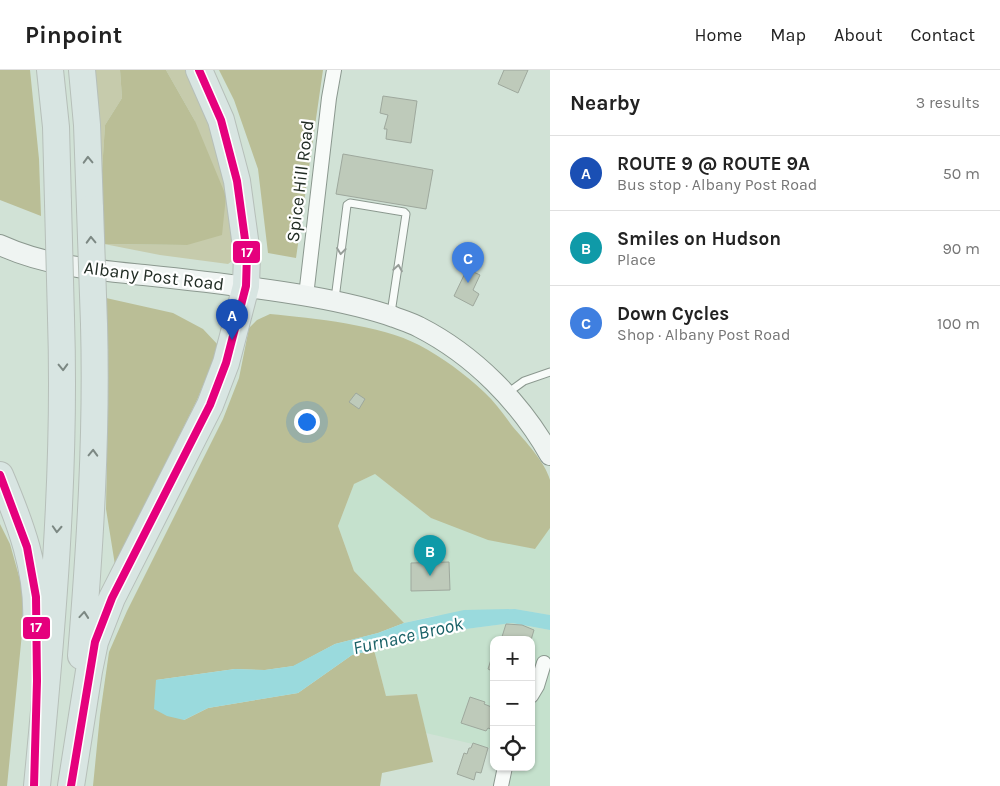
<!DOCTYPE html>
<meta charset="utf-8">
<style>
body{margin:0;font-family:Karla,sans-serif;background:#f6f6f6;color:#222}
.controls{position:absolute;right:15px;bottom:15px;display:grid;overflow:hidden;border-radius:10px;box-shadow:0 1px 4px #0004}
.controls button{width:45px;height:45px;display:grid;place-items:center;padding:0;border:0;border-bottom:1px solid #e0e0e0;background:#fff;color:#222;font:25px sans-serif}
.you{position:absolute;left:306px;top:351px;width:18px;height:18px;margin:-12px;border:4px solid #fff;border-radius:50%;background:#1a73e8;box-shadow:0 0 0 8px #1a73e833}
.badge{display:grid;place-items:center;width:32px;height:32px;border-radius:50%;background:#5f6c62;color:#fff;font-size:16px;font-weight:700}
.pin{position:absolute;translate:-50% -41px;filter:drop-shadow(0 1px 2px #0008)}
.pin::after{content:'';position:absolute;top:26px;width:18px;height:15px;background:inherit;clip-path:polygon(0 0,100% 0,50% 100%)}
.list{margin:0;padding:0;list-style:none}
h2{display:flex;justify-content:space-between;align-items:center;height:65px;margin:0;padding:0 20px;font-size:21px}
h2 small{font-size:16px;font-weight:400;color:#767676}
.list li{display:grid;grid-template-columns:32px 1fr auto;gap:15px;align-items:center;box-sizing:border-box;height:75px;padding:0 20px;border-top:1px solid #e0e0e0}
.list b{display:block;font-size:19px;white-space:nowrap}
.list p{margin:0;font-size:16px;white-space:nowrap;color:#767676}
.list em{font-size:16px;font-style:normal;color:#767676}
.icon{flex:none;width:28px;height:28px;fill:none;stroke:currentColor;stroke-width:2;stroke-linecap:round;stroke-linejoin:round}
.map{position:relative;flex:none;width:550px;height:716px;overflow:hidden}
header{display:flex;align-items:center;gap:30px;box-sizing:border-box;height:70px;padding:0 25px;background:#fff;border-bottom:1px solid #e0e0e0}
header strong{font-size:24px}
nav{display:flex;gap:28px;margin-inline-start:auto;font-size:18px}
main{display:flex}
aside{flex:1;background:#fff}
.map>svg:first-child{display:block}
.built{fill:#c5e1cd}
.green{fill:#c6cbac}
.forest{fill:#babe96}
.water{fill:#9adadd}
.building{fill:#becaba;stroke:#9ea89d}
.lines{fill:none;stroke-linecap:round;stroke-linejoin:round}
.service-casing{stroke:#8b988f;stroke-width:9}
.minor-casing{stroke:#8b988f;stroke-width:16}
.secondary-casing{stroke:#8b988f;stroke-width:22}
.motorway-casing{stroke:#b6bfb9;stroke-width:28}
.service{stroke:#f8fbf9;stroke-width:7}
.minor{stroke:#f8fbf9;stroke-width:14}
.secondary{stroke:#eff4f2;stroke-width:20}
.motorway{stroke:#d8e5e2;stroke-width:26}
.motorway-bridge-casing{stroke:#b6bfb9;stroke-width:28;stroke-linecap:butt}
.motorway-bridge{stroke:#d8e5e2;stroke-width:26}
.bus-1-casing{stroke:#fff;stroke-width:11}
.bus-1{stroke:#e5007d;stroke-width:8}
.oneway{stroke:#7c8883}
.oneway2{stroke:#979e99}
.labels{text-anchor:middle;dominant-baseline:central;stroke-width:4.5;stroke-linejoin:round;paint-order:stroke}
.street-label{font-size:18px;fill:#212c24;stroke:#fff}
.water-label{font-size:19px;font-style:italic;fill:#186066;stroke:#fff}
.line-badge{stroke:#fff;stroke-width:2}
.badge-label{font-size:14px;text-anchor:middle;font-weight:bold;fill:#fff}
</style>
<header>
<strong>Pinpoint</strong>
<nav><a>Home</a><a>Map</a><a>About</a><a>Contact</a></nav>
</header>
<main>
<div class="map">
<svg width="550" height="716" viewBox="0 0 550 716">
<rect width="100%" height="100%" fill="#d1e2d6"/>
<path class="built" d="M375 404 431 448 534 479 550 458V545L515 539 433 546 404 553 354 501 338 456 354 414Z
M512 553 550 560V716H510V712L514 697H531V570H494V679L426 663 417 624 386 626 374 580 458 560Z"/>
<path class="green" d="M95 0H120L122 28 105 55 102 101Z
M166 0H190L222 76 236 180 232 191 228 194 160 185 104 174 187 175 195 51Z"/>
<path class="forest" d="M0 0H30L39 89 41 146 0 130Z
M120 0H166L195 51 226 126 222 165 187 175 104 174 102 101 105 55 122 28Z
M219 0H323L296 188 268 183 258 99 234 30Z
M106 228 173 243 203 259 219 276 197 330 115 495 106 439 108 321Z
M270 244C313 248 381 255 419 275 442 287 465 304 484 322 495 332 504 345 513 357 525 371 545 392 550 410V458L535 479 488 470 431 448 375 404 354 414 338 456 354 501 404 553 378 563 335 574 294 596 265 600 235 599 156 610 184 650 208 638 298 623 352 585 374 580 386 626 417 624 433 692 382 703 380 716H93L100 645 109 582 127 541 223 349 239 308 249 258 257 250Z
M0 454 10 474 22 517 23 553 7 716H0Z"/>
<path class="water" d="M515 539 550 545V560L512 553 458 560 352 585 298 623 208 638 184 650 167 646 154 639 156 610 235 599 265 600 293 596 335 574 378 563 404 553 464 540Z"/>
<path class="building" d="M504 0H528L518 23 498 14Z
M383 26 417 31 411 73 386 69 387 59H384L388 45 380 43Z
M343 84 433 100 426 139 336 124Z
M467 199 480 205 473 220 479 224 473 236 454 226Z
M356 323 365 329 359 339 349 332Z
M449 492 450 520 411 521V493Z
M506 554 522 555 534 560 531 570H501Z
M494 580V602L488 599Z
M470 627 485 632 484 634 494 638 493 660 488 658 486 661 461 653Z
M473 673 488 678 481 703 476 702 474 710 457 704 464 683 467 684 469 678H471Z"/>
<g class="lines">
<defs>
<path id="service" d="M335 229 347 135 350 133 404 142 406 144 391 243
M506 324 524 311 550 302"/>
<path id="minor" d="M306 226 329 28 334 0
M531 626 537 616 544 593
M501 716 505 697"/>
<path id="secondary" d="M0 175C46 196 95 200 144 205 201 211 257 217 313 227 341 232 368 238 394 247 402 250 412 253 419 257 474 285 520 332 550 385"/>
<path id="motorway" d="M50 0 56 57 58 133
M82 0 87 55 90 139
M0 405C20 452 39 502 36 554
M81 586C90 475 97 365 94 254
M37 716C52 561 66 404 61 248
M71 716 89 601 95 572 112 528 210 335 226 293 246 216 247 184 237 111 221 50 199 0"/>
</defs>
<use href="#service" class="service-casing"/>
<use href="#minor" class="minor-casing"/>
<use href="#secondary" class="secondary-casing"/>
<use href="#motorway" class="motorway-casing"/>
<use href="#service" class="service"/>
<use href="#minor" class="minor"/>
<use href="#secondary" class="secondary"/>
<use href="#motorway" class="motorway"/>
<defs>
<path id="motorway-bridge" d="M58 133 61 248
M90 139 94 254"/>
</defs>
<use href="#motorway-bridge" class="motorway-bridge-casing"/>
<use href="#motorway-bridge" class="motorway-bridge"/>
<defs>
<path id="bus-1" d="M0 405 27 477 36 527 37 611 34 716
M71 716 95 572 112 528 210 335 226 293 246 216 247 184 237 111 221 50 199 0"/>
</defs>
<use href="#bus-1" class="bus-1-casing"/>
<use href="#bus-1" class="bus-1"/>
</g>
<defs><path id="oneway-chevron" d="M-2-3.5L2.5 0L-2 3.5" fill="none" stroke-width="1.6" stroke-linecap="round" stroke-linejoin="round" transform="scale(1.25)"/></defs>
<g class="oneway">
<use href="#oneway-chevron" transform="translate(88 90) rotate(-92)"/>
<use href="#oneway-chevron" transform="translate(91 170) rotate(-92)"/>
<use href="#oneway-chevron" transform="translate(63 297) rotate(88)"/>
<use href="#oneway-chevron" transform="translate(93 383) rotate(-88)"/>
<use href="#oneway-chevron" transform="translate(57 459) rotate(93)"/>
<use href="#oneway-chevron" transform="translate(84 545) rotate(-85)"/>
</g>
<g class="oneway2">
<use href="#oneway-chevron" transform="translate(341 181) rotate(97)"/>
<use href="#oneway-chevron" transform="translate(398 198) rotate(-81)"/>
</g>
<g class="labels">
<g class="street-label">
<text transform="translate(300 111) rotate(-83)">Spice Hill Road</text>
<text transform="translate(154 206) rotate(7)">Albany Post Road</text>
</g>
<g class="water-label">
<text transform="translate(408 566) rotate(-13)">Furnace Brook</text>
</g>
</g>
<g class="line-badge">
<rect x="232" y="170" width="29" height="24" rx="5" fill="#e5007d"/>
<rect x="22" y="546" width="29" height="24" rx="5" fill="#e5007d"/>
</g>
<g class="badge-label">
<text x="247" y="187">17</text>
<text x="36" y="562">17</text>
</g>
</svg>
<div class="controls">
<button>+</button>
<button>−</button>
<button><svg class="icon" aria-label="locate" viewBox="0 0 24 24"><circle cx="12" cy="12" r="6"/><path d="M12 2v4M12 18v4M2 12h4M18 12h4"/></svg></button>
</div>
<div class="you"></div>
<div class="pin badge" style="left:232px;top:270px;background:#1a4fb4">A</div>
<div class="pin badge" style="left:430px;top:506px;background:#0f9aa8">B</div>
<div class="pin badge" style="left:468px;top:213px;background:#3f7fe0">C</div>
</div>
<aside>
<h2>Nearby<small>3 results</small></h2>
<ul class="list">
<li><span class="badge" style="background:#1a4fb4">A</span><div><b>ROUTE 9 @ ROUTE 9A</b><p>Bus stop · Albany Post Road</p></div><em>50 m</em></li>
<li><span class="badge" style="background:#0f9aa8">B</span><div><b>Smiles on Hudson</b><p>Place</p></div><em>90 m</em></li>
<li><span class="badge" style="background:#3f7fe0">C</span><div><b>Down Cycles</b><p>Shop · Albany Post Road</p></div><em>100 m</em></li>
</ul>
</aside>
</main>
